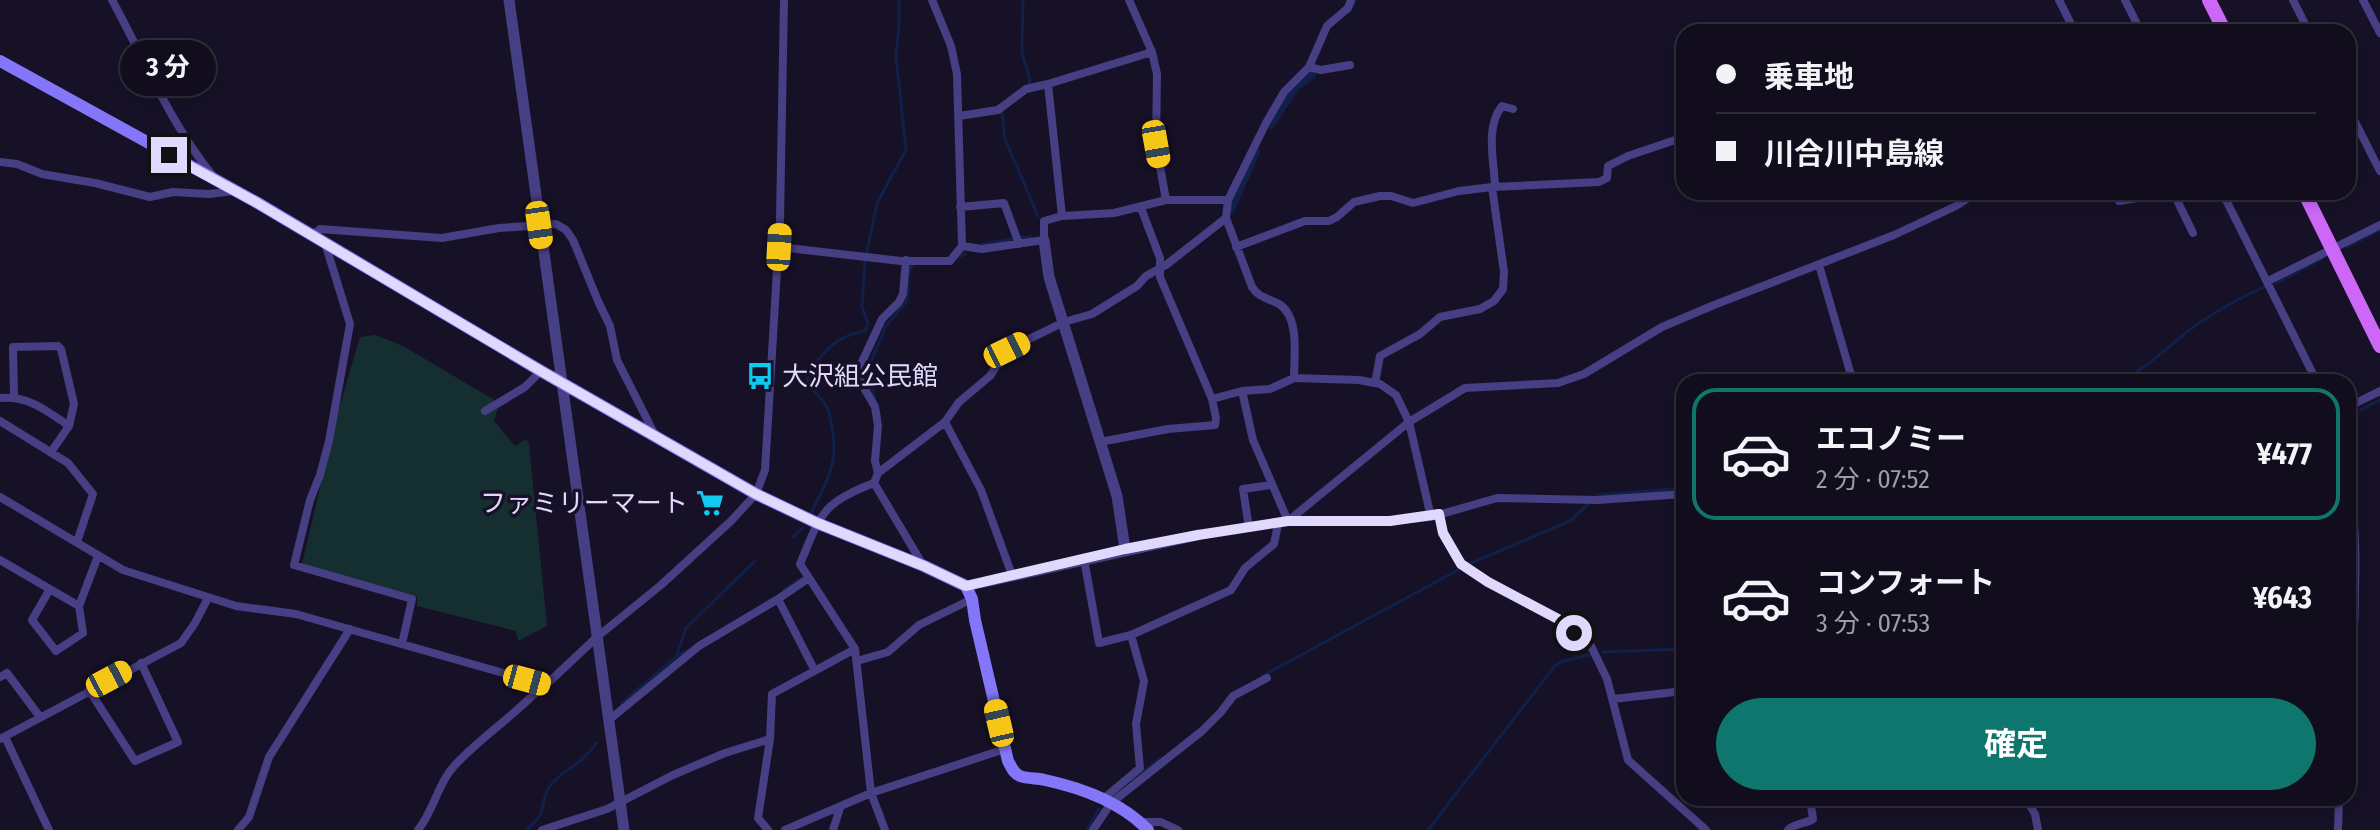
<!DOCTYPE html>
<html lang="ja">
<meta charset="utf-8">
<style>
:root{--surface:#110d1d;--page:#1a1626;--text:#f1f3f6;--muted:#9c9ca4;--line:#302d3b;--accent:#0f766e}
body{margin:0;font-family:"Fira Sans Condensed","Noto Sans JP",sans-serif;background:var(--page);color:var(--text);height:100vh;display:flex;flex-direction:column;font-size:30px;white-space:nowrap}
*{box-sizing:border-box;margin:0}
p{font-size:26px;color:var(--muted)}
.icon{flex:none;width:44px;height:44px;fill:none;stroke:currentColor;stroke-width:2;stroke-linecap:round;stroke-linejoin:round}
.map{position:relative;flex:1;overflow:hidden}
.details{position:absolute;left:1676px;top:374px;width:680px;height:432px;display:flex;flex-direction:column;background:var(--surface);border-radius:24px;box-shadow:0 4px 12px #0003,0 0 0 2px var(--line)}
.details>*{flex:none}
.banner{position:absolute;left:1676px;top:24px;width:680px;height:176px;border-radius:24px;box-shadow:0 4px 12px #0003,0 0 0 2px var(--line);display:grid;align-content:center;height:176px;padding:0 40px;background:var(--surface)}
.end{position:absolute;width:36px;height:36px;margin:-18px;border:10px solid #e0d9fd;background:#111;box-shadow:0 0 0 4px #111}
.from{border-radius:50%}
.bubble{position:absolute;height:56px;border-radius:28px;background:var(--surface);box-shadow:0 4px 12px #0003,0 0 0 2px var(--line);font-size:26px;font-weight:700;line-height:56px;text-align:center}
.car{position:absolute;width:24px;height:48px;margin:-24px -12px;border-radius:10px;box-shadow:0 0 6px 2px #0007;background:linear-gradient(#f5c518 24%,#345 0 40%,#f5c518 0 76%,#345 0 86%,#f5c518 0)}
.banner b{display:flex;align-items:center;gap:28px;height:76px;font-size:30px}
.banner b+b{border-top:2px solid var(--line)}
.banner i{width:20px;height:20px;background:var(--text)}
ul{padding:14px 0 0;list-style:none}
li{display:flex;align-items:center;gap:24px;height:132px;margin:0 16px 12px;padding:0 24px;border:4px solid transparent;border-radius:24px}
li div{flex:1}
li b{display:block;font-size:30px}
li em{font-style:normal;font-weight:700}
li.selected{border-color:var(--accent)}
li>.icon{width:72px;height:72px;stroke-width:1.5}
.primary-button{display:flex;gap:16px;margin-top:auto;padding:16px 40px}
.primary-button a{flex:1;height:92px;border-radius:48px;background:var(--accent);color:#fff;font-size:32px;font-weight:700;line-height:92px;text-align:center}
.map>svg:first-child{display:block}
.green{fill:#152f31}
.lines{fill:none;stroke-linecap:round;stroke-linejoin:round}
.stream{stroke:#102048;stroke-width:3}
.canal{stroke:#102048;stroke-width:10}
.minor{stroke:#473f83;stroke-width:8}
.tertiary{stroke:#473f83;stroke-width:11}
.secondary{stroke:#8476f8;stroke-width:12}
.primary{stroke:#cd67f7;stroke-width:14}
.route{stroke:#e0d9fd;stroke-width:10}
.labels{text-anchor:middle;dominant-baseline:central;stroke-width:7;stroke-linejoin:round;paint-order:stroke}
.poi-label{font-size:26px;fill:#e0d9fd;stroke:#171127;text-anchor:start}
</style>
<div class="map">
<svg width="2380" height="830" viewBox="0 0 2380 830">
<rect width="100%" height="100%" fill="#171127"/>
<path class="green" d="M375,335L401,345L493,399L498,408L494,421L515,446L526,439L529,444L547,626L518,641L516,631L417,606V597L302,564L338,412L360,337Z"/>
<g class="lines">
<path class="stream" d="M1023,0L1022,52L1030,80L1029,85
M1349,12L1356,0
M1002,111L1005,139L1038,216
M1021,238L1031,237
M983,244L1012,239
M2347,247L2380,230
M866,255L877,203L906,150L896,56L899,27V0
M955,259L965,254
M2276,283L2322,259
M2112,382C2144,375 2172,341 2199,323C2220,309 2242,297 2264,287
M2360,410L2380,400
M880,417L867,371L886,326L906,302L908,294V275L913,264
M1597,495L1684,488
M811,513C828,480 840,460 831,422C830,416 829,410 825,404C818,393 805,388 808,372C829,348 832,338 865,331L868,323L862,307L865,262
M793,537L803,528
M1469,564L1570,521L1589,503
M784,590L801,578
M1603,652L1684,649
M676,657L686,628L755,561
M1262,676L1458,570
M621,704L676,657L690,649
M1132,780L1161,758
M526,830C550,811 538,805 550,786C561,770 583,765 596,743
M1087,830L1099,809
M1428,830L1554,667L1560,662L1593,654"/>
<path class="canal" d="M1270,124L1295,86L1311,75
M1230,209L1255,152"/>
<path class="minor" d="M112,0C145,60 169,122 213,176
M2059,0L2075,32
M2125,0L2141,32
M2293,0L2309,32
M2363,0L2380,33
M2289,32L2305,24
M1152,52L1157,74L1156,144L1166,200
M1309,67L1321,70L1350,65
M1048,84L1062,216
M2348,108L2380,171
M959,116L998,110L1026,89L1048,84L1152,52L1129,0
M0,162L17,164L42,174L95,183L150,197L173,192L209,194L234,191
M1495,186C1494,161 1485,127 1502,106L1513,109
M2117,192L2119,201L2149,196L2159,192
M2173,192L2193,233
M2222,192L2317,382
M960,207L1004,203L1019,244
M313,235L320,229L442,238L499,228L556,224L566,230L573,240L598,301L610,326L617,360L655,435
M325,243L350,324L329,441L320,475L310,500L294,565L412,599L402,644
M962,246L982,249L1044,240V221L1062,216L1114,213L1166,200H1228
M779,247L901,261H950L962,246L957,74L951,46L932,0
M1236,247L1305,221H1329L1337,217L1354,202L1380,196H1391L1413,203L1459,191L1492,187L1599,182L1607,178L1608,166L1628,156L1684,137
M1819,265L1853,382
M2268,281L2380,225
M1294,378C1294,356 1300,317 1279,304C1268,298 1259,298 1252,287L1226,218L1228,200L1266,123L1284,92L1309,67L1327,26L1348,8L1351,0
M1375,383L1380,356L1420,334L1440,317L1480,309L1494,301L1503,289L1504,272L1492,187
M1242,391L1253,440L1288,521
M14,396L13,347L58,346L61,349L74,404L69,426L51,452
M0,398C28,395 47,411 69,426
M1212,399L1242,391L1270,389L1294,378L1359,380L1380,384L1396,395L1409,422L1431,517
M2348,407L2380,391
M485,411L525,387L541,371
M0,421L68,463L93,494L77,542
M945,422L981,490L1012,575
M1100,442L1168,429L1215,425L1216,418L1212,399L1160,277V258L1141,208
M878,473L875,461L878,426L875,407L863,386L861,364L882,319L899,302L903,294L906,260
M874,483L923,565
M2348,484C2356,519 2356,554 2355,589C2355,613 2355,634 2348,657
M0,497L123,570L236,606L296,614L510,675L544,684L549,682L597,637L661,585L731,521L756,494L765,470L780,220L784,0
M1439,514L1443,533L1461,564L1488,582L1558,619L1591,646L1607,679L1628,760L1706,830
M1288,521L1409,422L1465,388L1558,383L1584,374L1662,327L1714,305L1894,235L1956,206L1978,192
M1249,528L1243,489L1271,485
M1198,535L1288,521H1390L1431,517L1497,498L1597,500L1684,494
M1084,559L1099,643L1131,635L1231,590L1245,568L1274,544L1278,524
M0,560L79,606L98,556
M50,589L32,620L56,651L83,633L79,606
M778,599L814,669
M857,661L888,652L919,625L972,599
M0,677L7,673L40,717
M89,690L135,761L178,742L141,663
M1613,699L1684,691
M609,720L699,646L778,599L809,578
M5,737L49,830
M0,739L181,643L195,623L208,598
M2025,798L2035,814L2038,830
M1103,799L1140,768L1136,724L1144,681L1131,635
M1140,822H1161L1178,830
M238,830L249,817L269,757L350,629
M418,830C434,810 438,783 455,765C483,735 517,714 544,684
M542,830L607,809L673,775L725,753L770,739L772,694L855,649
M768,830L758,818L770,739
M785,830L871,793L1005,749
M833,830L840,808
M885,830L871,793L855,649L800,564C821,514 821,503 874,483L878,473L945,422L959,402L990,376L1007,350L1064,322L1092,314L1137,286L1146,276L1166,265L1226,218
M1093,830L1111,803L1202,731L1221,712L1233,696L1267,678
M1788,830C1795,823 1805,824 1813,819L1810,798
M2338,830L2339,798"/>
<path class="tertiary" d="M509,0L624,830
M1044,240L1049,277L1117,496L1125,549
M966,586L1198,535"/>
<path class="secondary" d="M0,61L256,202L541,371L756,494L817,523L924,566L966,586L972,599L975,620L1008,761C1012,768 1013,773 1020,776C1028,779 1037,778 1045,780C1082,788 1122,803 1148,830"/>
<path class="primary" d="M2209,0L2225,32
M2304,192L2380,346"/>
</g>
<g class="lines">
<path class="route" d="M169,155L254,201L541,371L756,494L817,523L924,566L966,586L1125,549L1198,535L1288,521H1390L1439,514L1443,533L1461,564L1488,582L1558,619L1574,633"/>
</g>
<defs>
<g id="bus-bare" transform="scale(2.16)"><path d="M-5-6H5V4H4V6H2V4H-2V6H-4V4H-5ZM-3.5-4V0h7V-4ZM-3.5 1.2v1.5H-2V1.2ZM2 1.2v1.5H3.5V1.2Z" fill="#10c9f2" stroke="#171127" stroke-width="2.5" paint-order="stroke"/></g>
<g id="supermarket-bare" transform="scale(2.16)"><path d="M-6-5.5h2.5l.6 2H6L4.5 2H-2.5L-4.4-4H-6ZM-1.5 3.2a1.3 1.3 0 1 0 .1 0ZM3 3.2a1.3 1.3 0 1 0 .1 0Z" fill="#10c9f2" stroke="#171127" stroke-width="2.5" paint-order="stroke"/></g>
</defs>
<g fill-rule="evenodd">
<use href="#bus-bare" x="760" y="376"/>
<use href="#supermarket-bare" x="710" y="503"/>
</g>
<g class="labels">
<g class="poi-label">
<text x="782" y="376">大沢組公民館</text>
<text x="688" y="503" text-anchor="end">ファミリーマート</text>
</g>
</g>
</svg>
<i class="end from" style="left:1574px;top:633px"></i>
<i class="end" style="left:169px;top:155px"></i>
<div class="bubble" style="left:120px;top:40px;width:96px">3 分</div>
<i class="car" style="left:1156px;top:144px;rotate:170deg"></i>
<i class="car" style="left:539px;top:225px;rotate:172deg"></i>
<i class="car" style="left:779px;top:247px;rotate:3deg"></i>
<i class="car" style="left:1007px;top:350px;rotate:64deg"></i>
<i class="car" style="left:109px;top:679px;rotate:62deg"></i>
<i class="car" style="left:527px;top:680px;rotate:105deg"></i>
<i class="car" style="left:999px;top:723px;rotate:347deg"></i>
<div class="banner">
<b><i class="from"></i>乗車地</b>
<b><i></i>川合川中島線</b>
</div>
<section class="details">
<ul>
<li class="selected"><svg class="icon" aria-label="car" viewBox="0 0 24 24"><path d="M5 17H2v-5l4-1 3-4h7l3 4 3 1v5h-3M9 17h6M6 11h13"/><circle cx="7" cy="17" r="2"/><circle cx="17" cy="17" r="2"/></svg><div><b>エコノミー</b><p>2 分 · 07:52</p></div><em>¥477</em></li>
<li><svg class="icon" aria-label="car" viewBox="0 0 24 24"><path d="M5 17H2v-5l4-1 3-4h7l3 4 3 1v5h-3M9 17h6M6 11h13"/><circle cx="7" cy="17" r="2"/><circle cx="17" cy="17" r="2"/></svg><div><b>コンフォート</b><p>3 分 · 07:53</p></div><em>¥643</em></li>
</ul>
<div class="primary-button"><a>確定</a></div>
</section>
</div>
